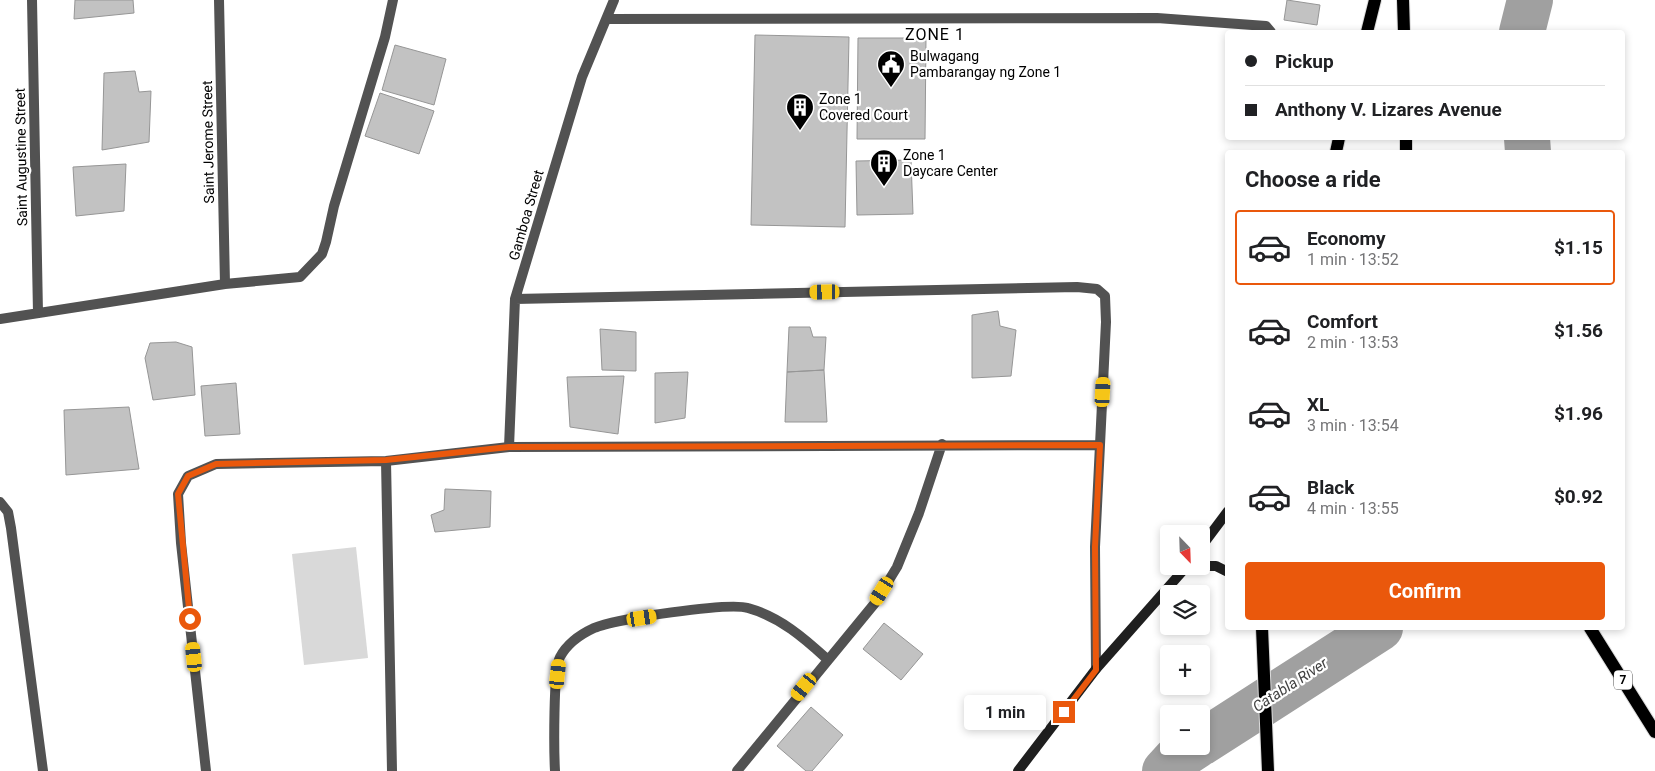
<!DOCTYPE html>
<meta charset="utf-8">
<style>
:root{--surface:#fff;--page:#f2f2f2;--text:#202124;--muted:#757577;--line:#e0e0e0;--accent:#ea580c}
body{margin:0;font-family:Roboto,sans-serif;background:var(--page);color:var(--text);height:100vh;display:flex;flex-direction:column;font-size:19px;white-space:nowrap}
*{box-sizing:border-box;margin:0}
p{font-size:16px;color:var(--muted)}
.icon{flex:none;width:28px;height:28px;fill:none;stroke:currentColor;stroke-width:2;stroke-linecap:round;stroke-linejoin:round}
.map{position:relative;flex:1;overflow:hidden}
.sheet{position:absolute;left:1225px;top:150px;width:400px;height:480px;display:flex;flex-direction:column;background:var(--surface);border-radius:5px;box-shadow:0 2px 8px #0003}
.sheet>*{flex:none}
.banner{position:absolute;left:1225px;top:30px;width:400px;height:110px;border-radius:5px;box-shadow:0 2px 8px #0003;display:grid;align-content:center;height:110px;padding:0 20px;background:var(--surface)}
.needle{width:32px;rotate:157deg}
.tools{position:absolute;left:1160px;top:525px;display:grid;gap:10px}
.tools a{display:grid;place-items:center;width:50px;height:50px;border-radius:5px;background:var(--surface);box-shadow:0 2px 8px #0003;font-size:25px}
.end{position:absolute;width:22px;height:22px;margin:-11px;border:6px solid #ea580c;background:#fff;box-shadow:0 0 0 2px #fff}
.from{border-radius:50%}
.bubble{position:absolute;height:35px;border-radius:5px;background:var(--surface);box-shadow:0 2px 8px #0003;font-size:16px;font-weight:700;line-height:35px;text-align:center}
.car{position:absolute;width:15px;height:30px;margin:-15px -8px;border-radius:6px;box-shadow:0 0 4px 1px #0007;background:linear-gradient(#f5c518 24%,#345 0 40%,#f5c518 0 76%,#345 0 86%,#f5c518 0)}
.banner b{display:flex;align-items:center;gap:18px;height:48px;font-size:19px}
.banner b+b{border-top:1px solid var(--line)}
.banner i{width:12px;height:12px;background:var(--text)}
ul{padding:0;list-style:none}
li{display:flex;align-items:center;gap:15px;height:75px;margin:0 10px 8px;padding:0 10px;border:2px solid transparent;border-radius:5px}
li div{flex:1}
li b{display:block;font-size:19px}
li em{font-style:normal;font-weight:700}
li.selected{border-color:var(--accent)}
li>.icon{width:45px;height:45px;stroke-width:1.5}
h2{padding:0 20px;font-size:22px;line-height:60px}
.button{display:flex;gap:10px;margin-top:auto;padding:10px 20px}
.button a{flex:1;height:58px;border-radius:5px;background:var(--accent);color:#fff;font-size:20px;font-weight:700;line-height:58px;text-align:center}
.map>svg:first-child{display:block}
.green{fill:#d9d9d9}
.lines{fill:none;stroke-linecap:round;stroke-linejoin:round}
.river{stroke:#a0a0a0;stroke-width:46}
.building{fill:#c2c2c2;stroke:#969696}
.primary-casing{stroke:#dbdbdb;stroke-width:14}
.minor{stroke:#525252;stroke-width:10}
.secondary{stroke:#1f1f1f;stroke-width:10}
.primary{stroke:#000;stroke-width:12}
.route{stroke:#ea580c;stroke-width:6}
.labels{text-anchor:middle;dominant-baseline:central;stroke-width:4.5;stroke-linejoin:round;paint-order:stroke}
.shield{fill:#fff;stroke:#4c4c4c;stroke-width:1}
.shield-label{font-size:12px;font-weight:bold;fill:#000}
.poi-label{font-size:14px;fill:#000;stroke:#fff;text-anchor:start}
.street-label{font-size:14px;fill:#000;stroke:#fff}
.water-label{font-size:15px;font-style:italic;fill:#414141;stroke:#fff}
.quarter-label{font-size:16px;letter-spacing:1px;fill:#000;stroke:#fff}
</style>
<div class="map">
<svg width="1655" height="771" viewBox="0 0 1655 771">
<rect width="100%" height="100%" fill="#fff"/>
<path class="green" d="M356,547L368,658L304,665L292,554Z"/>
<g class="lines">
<path class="river" d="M1522,32L1530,0
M1527,138L1528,152
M1201,743L1380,628
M1165,771L1176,759L1196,746"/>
</g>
<path class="building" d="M75,0H133L134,13L74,19Z
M1287,0L1320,5L1317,25L1284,20Z
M755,35L849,37L845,227L751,225Z
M858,38H926L925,139H857Z
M395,45L446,59L434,105L382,90Z
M135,71L139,92L151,91L149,142L102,150L104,73Z
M380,93L434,111L419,154L365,136Z
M911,160L913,214L857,215L856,161Z
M126,164L124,211L76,216L73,167Z
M998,311L1000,326L1016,330L1011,376L972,378V315Z
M789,327H810L813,337H826L824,370L787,372Z
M600,329L636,332V371L602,370Z
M176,342L192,347L195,395L153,400L145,358L150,343Z
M824,370L827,422H785L787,372Z
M688,372L685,418L655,423V373Z
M624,376L618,434L570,427L567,377Z
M236,383L240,434L205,436L201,386Z
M129,407L139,469L66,475L64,410Z
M445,489L491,491L490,527L435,532L431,515L444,510Z
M884,623L923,654L901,680L863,649Z
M811,707L843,735L812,771H806L777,746Z"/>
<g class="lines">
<g class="primary-casing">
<path id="primary" d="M1403,0L1404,32
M1367,32L1375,0
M1406,138V152
M1336,152L1339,138
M1262,628L1268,771
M1590,628L1655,732"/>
</g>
<path class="minor" d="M32,0L38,313
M219,0L225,284
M607,19L1157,18L1266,26L1271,32
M515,299L1077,287L1097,289L1105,296L1106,322L1095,547L1096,669
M0,319L225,284L300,277L322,254L326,242L334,206L385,37L393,0
M509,447L515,299L582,77L614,0
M386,461L392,771
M0,502L8,512L11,528L43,771
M206,771L181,543L178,494L188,476L216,464L386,461L509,447L1100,445
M555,771C554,753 553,670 560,657C567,644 581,634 594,628C614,619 729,602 748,608C780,617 804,638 827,659
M737,771L875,603L897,567L919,513L942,444"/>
<path class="secondary" d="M1201,547L1228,511
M1201,566H1216L1228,572
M1018,771L1096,669L1187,566"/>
<use href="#primary" class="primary"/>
</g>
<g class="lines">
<path class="route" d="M190,619L178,494L188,476L216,464L386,460L509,447L1100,445L1095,547L1096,670L1064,712"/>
</g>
<defs>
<g id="civic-pin" transform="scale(1.4375)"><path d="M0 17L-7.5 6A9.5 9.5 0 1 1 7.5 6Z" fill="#000" stroke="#fff"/><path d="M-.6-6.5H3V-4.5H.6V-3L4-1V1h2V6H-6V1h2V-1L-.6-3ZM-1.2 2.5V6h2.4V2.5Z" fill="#fff"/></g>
<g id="building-pin" transform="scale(1.4375)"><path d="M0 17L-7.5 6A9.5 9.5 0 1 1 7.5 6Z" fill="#000" stroke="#fff"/><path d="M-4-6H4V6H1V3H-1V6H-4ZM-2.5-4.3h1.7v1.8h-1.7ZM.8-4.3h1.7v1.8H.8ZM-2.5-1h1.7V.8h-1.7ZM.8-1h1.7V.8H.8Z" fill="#fff"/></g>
</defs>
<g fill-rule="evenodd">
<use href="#civic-pin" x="891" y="64"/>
<use href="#building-pin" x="800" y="107"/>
<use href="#building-pin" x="884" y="163"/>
</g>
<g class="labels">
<rect class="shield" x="1614" y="670.5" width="18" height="19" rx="4"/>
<g class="shield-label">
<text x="1623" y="680">7</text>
</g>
<g class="poi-label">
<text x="910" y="56">Bulwagang<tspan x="910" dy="16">Pambarangay ng Zone 1</tspan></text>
<text x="819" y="99">Zone 1<tspan x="819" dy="16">Covered Court</tspan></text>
<text x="903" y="155">Zone 1<tspan x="903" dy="16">Daycare Center</tspan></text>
</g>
<g class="street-label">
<text transform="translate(208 142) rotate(-91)">Saint Jerome Street</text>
<text transform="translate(21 157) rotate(-91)">Saint Augustine Street</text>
<text transform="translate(526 215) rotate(-74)">Gamboa Street</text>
</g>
<g class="water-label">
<text transform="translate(1290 685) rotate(-33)">Catabla River</text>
</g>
<g class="quarter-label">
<text x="935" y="34">ZONE 1</text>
</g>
</g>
</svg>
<div class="tools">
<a><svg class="needle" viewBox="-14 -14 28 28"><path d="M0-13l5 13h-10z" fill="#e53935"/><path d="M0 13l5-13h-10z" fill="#757577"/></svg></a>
<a><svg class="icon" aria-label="layers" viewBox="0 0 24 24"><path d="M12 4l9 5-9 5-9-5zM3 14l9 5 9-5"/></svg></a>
<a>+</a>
<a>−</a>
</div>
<i class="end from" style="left:190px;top:619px"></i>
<i class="end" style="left:1064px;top:712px"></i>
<div class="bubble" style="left:964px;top:695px;width:82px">1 min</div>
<i class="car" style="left:825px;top:292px;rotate:269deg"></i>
<i class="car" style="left:1103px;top:392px;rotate:3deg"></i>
<i class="car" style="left:882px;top:591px;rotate:212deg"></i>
<i class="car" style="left:642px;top:618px;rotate:81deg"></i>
<i class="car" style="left:194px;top:657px;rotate:354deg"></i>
<i class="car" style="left:558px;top:674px;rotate:6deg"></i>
<i class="car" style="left:804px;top:687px;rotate:219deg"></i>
<div class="banner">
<b><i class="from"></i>Pickup</b>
<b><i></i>Anthony V. Lizares Avenue</b>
</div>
<section class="sheet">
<h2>Choose a ride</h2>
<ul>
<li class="selected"><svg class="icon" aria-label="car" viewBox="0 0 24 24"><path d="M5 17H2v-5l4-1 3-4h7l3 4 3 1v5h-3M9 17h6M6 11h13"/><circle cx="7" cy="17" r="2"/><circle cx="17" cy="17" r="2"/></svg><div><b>Economy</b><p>1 min · 13:52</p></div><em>$1.15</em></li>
<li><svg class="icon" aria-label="car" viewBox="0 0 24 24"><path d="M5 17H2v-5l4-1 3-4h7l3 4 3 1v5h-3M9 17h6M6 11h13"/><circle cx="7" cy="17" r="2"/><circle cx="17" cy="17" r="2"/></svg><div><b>Comfort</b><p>2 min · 13:53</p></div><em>$1.56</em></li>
<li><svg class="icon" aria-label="car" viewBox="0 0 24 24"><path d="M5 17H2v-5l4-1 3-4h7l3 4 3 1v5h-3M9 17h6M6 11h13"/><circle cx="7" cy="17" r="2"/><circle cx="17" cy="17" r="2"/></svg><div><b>XL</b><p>3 min · 13:54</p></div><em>$1.96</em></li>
<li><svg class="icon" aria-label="car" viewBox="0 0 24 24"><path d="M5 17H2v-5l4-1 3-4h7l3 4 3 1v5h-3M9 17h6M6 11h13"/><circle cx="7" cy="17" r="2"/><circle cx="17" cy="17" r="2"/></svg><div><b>Black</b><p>4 min · 13:55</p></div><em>$0.92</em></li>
</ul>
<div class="button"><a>Confirm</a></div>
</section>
</div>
